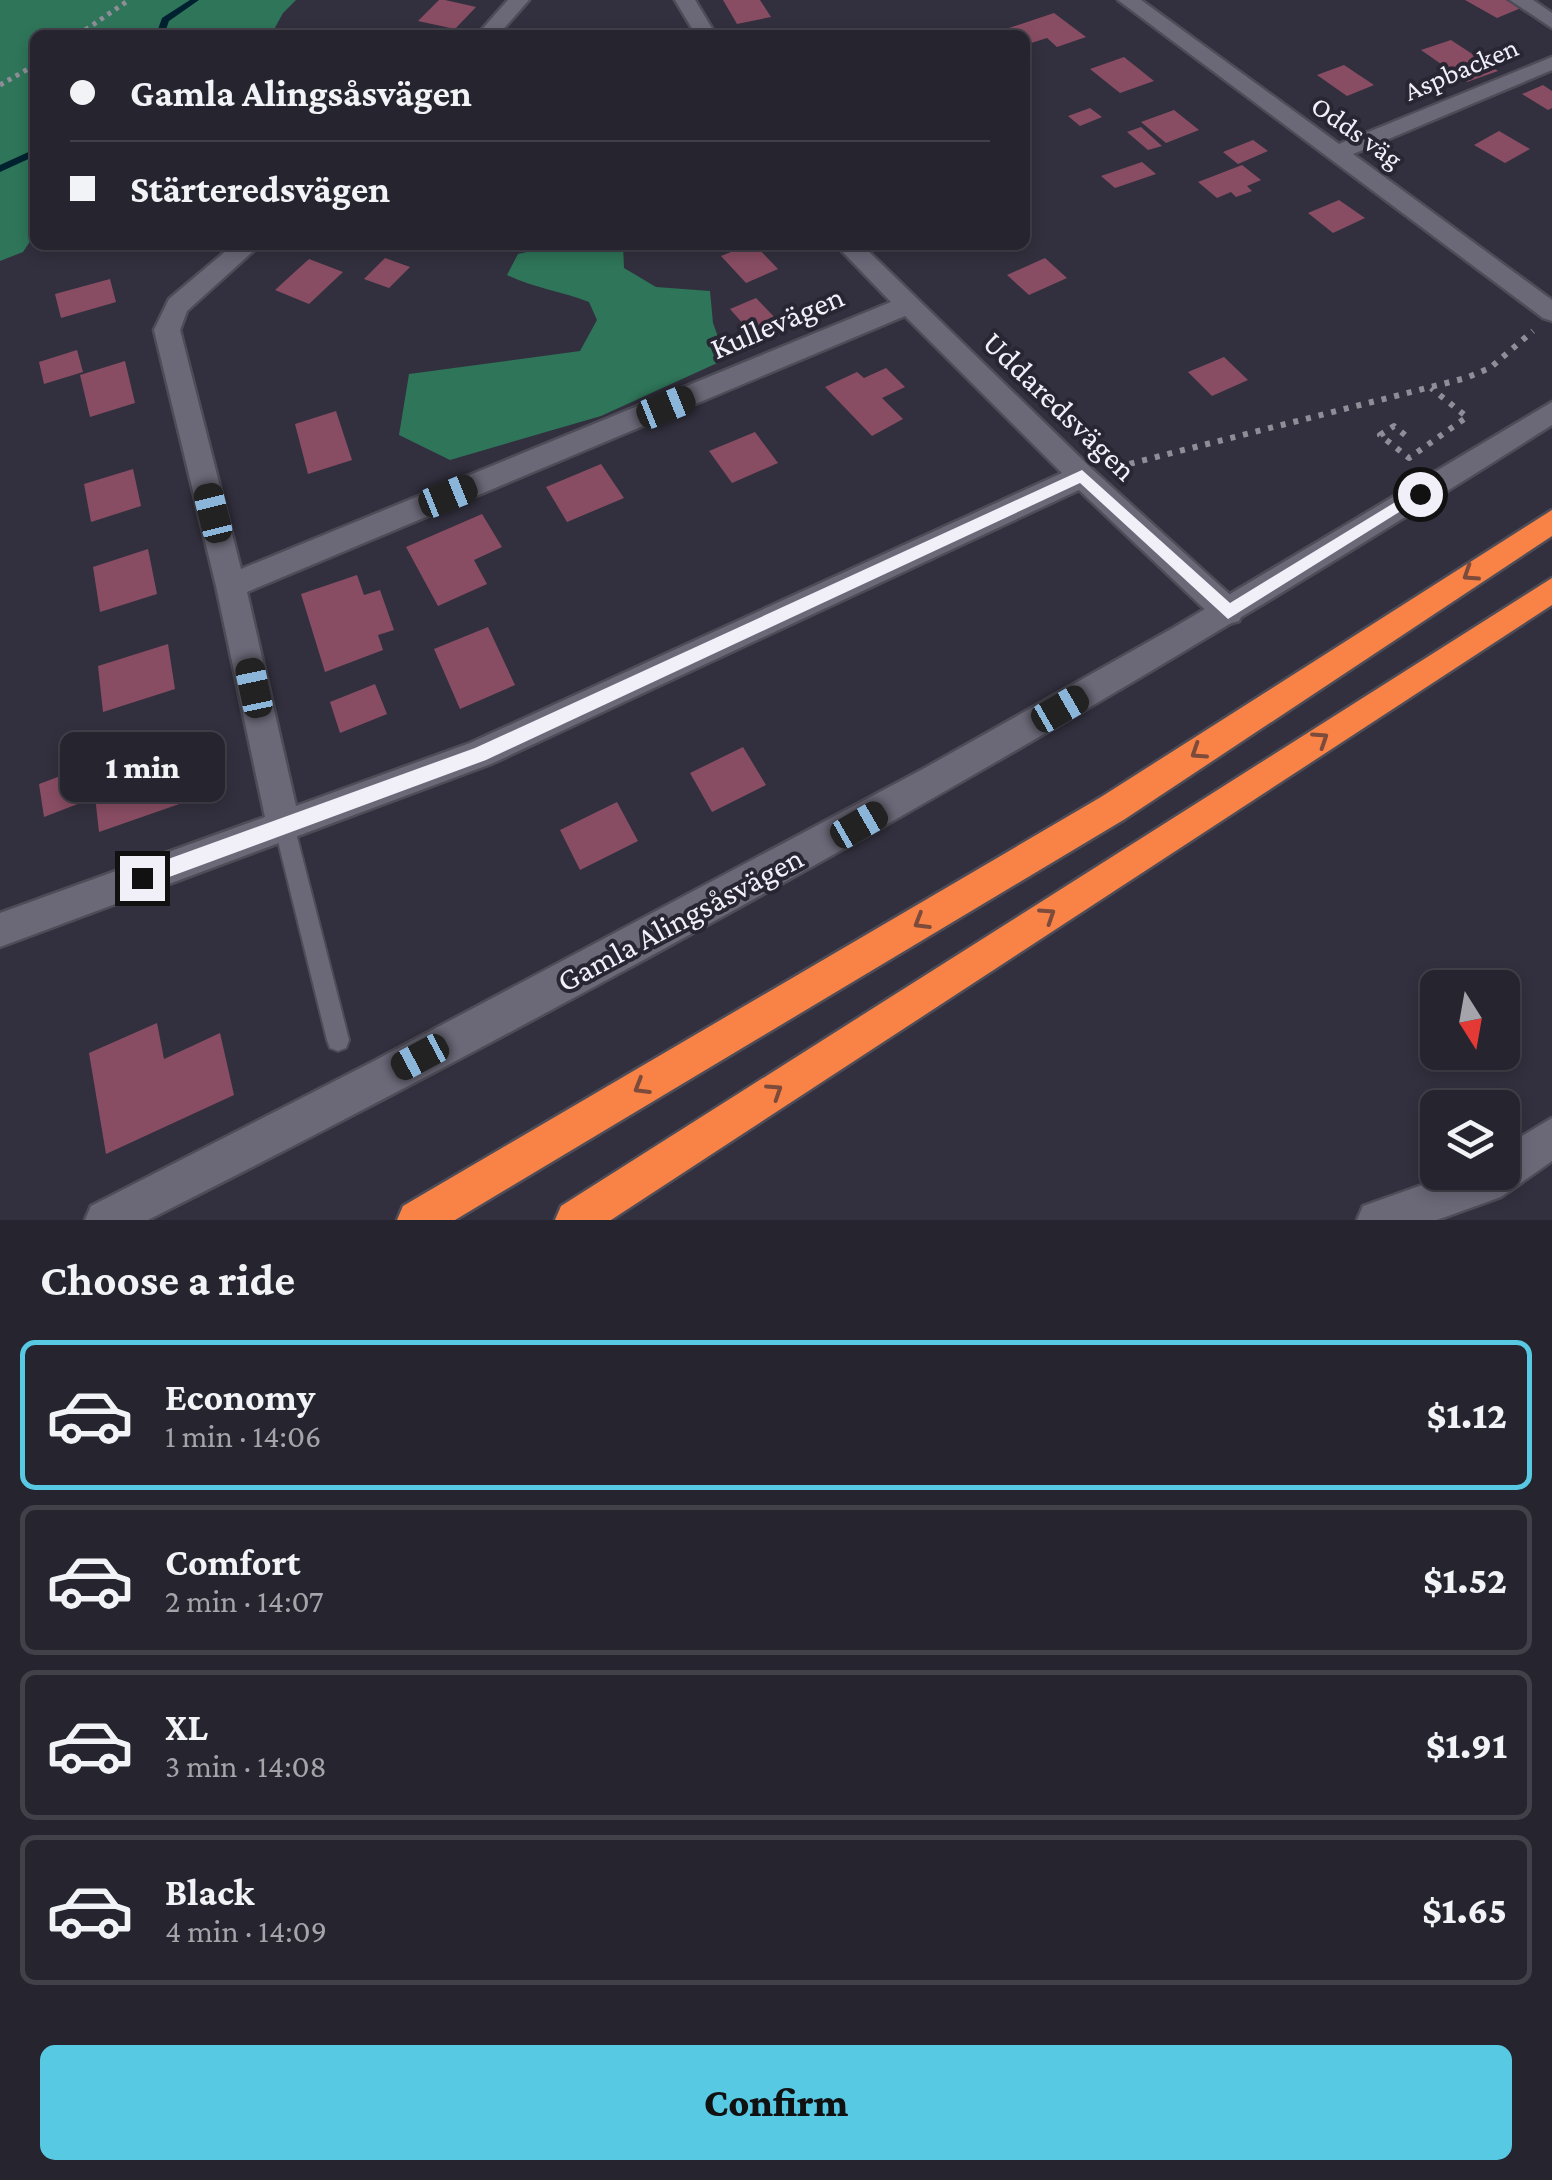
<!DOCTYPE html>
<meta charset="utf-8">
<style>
:root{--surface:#26242e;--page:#2e2c36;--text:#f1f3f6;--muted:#a4a4aa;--line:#42414a;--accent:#58c9e3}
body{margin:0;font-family:"Crimson Pro",serif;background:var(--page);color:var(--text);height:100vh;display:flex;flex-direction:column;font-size:38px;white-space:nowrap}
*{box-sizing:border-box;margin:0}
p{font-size:32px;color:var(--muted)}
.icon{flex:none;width:55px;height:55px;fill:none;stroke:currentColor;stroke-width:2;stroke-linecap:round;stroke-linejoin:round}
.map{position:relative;height:1220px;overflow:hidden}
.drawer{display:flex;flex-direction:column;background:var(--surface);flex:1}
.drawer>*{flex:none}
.guide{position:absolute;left:30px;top:30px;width:1000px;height:220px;border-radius:15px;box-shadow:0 5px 15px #0003,0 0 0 2px var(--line);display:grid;align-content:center;height:220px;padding:0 40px;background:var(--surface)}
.needle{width:65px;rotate:169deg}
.controls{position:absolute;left:1420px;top:970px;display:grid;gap:20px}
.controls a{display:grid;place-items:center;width:100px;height:100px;border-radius:15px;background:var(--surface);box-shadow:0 5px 15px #0003,0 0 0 2px var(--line);font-size:50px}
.end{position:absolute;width:45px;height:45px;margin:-22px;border:12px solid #f1f0f9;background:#111;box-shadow:0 0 0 5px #111}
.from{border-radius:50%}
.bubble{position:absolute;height:70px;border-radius:15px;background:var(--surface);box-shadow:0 5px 15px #0003,0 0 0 2px var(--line);font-size:32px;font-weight:800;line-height:70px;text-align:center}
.car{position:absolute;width:30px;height:60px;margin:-30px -15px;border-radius:12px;box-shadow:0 0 8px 2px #0007;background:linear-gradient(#222 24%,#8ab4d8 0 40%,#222 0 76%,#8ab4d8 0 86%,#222 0)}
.guide b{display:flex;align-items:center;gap:35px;height:95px;font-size:38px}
.guide b+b{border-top:2px solid var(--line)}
.guide i{width:25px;height:25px;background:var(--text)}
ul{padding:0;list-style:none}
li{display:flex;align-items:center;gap:30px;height:150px;margin:0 20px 15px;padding:0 20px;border:5px solid var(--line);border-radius:15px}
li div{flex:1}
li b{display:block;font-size:38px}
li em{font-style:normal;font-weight:800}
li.current{border-color:var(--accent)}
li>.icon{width:90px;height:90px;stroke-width:1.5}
h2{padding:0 40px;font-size:45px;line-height:120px}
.primary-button{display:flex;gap:20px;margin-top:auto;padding:20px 40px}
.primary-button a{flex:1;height:115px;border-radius:15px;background:var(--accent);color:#111;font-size:40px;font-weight:800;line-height:115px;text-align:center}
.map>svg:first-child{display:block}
.forest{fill:#2e7559}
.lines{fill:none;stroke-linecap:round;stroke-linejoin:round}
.stream{fill:#002130;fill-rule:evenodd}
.building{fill:#894d63}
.service-casing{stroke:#4e4c57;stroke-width:4}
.minor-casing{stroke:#4e4c57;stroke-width:5}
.tertiary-casing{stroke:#4e4c57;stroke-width:5}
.motorway-casing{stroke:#4e4c57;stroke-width:5}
.path-far1{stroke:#8e8d98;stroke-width:5;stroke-dasharray:4 5;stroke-linecap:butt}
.path{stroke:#8e8d98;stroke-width:6;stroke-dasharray:5 8;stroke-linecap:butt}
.service{fill:#6b6978;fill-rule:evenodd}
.minor{fill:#6b6978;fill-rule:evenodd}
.tertiary{fill:#6b6978;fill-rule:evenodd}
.motorway{fill:#f98347;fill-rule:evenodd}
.oneway{stroke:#7c4b3b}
.route{fill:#f1f0f9}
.labels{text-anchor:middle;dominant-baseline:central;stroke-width:8;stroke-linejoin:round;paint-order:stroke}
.far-street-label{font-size:28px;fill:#f1f0f9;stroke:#292633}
.street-label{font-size:32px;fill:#f1f0f9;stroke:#292633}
</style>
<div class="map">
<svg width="1552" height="1220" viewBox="0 0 1552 1220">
<rect width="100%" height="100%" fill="#32303e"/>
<path class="forest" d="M0,0H296L283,13L271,35H35V234L23,252L0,261Z
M558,245H623L624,268L656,287L710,291L713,323L726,359L601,416L450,460L399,435L409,374L580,351L597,320L589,302C561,291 534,288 507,275L518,254Z"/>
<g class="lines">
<path class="stream" d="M190,0H199L169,21L164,35H156L162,18Z
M35,149V156L0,172V165Z"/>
</g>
<path class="building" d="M439,0H445L476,7L455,29L418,21Z
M723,0H760L771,17L737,24Z
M1465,0H1506L1521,8L1497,18Z
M1054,13L1086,37L1057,47L1047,38L1025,45V35H1009L1003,30Z
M1451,40L1498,71L1467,82L1421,50Z
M1124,57L1154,81L1120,93L1090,69Z
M1344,65L1374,85L1347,96L1317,75Z
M1543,85L1552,91V108L1548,110L1522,94Z
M1090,108L1102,117L1080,126L1068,116Z
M1174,110L1199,130L1166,143L1141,122Z
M1141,127L1162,146L1148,150L1127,132Z
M1499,131L1530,149L1505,163L1474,145Z
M1253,140L1268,151L1238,164L1223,152Z
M1142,162L1156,174L1115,188L1101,176Z
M1242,165L1261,180L1247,186L1252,191L1236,197L1231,192L1217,198L1198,182Z
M1339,200L1365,218L1333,233L1308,213Z
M748,245H755L778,269L746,283L721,256Z
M385,258L410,267L389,288L364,279Z
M1045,258L1067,278L1029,295L1007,275Z
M309,259L343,272L309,304L275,290Z
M110,279L116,302L61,318L55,294Z
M756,298L780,323L753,335L730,309Z
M77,350L83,372L44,384L39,362Z
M1224,357L1248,380L1212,396L1188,372Z
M125,361L135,403L90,417L80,375Z
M886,368L905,387L882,398L903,419L872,436L825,387L857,372L864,378Z
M336,411L352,460L308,474L295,424Z
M755,432L778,463L732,483L709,451Z
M601,464L624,498L567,522L546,487Z
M133,469L141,506L91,522L84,484Z
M482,514L502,547L474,560L487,584L438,606L406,547Z
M148,549L157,594L100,612L93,567Z
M357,575L364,595L380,590L394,630L378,635L383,650L325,672L301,594Z
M488,627L515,685L460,709L434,649Z
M168,644L175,689L103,712L98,666Z
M375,684L387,714L340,733L330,702Z
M743,747L766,785L712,812L690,773Z
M181,749L188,801L99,832L93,779Z
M82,768L88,800L44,817L39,784Z
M617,802L638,841L580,870L560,830Z
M157,1023L164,1059L220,1033L234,1095L106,1154L89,1053Z"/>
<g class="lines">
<g class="service-casing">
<path id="service" d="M284,816L291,819L294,825L349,1040L346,1048L338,1051L330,1048L327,1040L274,825L277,819Z"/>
</g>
<g class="minor-casing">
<path id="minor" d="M508,0H529L498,35H477Z
M675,0H695L716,35H696Z
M1118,0H1141L1339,144L1552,57V70L1353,154L1552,300V321L1543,318Z
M1510,0H1533L1552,13V28Z
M233,245H260L187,311L180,330L241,569L891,302L836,245H862L1092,469L1239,603L1243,612L1239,621L1228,624L1217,621L1079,490L491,764L0,947V913L265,817L216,586L154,330L169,299ZM905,316L1062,473L470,743L296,806L247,592Z
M1552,1118V1161L1501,1197L1437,1220H1357L1363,1206L1459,1172H1502V1148Z"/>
</g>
<g class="tertiary-casing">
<path id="tertiary" d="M1552,402V425C1098,713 628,978 148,1220H85L91,1206L374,1061L923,769L1173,628Z"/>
</g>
<g class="motorway-casing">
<path id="motorway" d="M1552,510V536L1125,819L455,1220H397L403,1206L1101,797Z
M1552,578V605L611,1220H555L561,1206Z"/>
</g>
<path class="path-far1" d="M78,35L129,0
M0,85L35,65"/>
<path class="path" d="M1405,435L1394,426L1380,435L1409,458L1467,417L1431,388
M1117,467L1466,378L1490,368L1533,331"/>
<use href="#service" class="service"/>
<use href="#minor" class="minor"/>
<use href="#tertiary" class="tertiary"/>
<use href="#motorway" class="motorway"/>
</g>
<defs><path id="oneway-chevron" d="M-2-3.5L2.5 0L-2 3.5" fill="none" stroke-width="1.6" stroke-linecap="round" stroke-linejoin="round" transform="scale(2.5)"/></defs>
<g class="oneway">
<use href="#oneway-chevron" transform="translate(1470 574) rotate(147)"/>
<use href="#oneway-chevron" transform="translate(1321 739) rotate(-33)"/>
<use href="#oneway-chevron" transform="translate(1198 752) rotate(147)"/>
<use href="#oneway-chevron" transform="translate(1048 915) rotate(-33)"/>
<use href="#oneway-chevron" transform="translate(921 922) rotate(149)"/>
<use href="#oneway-chevron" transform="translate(641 1087) rotate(149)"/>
<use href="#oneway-chevron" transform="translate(775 1091) rotate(-33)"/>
</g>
<path class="route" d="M1082,470L1230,603L1415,490H1426L1428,494L1228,619L1080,483L486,760L142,887L135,884V871L475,748Z"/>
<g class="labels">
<g class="far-street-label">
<text transform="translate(1461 69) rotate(-23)">Aspbacken</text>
<text transform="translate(1357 132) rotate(35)">Odds väg</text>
</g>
<g class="street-label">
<text transform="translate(777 322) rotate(-23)">Kullevägen</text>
<text transform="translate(1060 406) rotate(44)">Uddaredsvägen</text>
<text transform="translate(680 919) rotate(-28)">Gamla Alingsåsvägen</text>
</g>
</g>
</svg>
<div class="controls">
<a><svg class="needle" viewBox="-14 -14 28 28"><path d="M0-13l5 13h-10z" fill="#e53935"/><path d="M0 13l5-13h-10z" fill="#a4a4aa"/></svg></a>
<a><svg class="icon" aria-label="layers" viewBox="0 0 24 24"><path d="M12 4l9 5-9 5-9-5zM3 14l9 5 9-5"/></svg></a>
</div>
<i class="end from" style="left:1420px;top:494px"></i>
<i class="end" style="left:142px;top:878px"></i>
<div class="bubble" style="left:60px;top:732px;width:165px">1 min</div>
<i class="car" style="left:666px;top:407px;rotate:68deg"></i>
<i class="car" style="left:448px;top:496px;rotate:68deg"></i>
<i class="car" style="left:213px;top:513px;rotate:346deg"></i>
<i class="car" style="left:254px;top:688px;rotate:348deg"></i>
<i class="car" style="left:1060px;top:709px;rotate:60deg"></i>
<i class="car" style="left:859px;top:825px;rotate:60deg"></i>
<i class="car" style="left:420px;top:1057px;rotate:242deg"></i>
<div class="guide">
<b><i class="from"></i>Gamla Alingsåsvägen</b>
<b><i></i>Stärteredsvägen</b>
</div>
</div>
<section class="drawer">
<h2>Choose a ride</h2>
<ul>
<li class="current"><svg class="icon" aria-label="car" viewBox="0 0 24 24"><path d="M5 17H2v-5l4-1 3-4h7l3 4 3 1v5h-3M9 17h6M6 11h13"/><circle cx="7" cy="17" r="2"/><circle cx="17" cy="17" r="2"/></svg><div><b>Economy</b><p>1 min · 14:06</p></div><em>$1.12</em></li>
<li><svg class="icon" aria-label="car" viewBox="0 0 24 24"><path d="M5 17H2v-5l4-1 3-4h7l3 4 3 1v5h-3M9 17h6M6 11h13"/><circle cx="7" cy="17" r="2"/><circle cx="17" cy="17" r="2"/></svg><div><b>Comfort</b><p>2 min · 14:07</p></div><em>$1.52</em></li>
<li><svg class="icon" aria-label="car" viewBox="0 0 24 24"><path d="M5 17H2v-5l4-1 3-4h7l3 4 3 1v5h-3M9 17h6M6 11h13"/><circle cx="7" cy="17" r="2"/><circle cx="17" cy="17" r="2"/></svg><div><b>XL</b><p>3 min · 14:08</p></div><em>$1.91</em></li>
<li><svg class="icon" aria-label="car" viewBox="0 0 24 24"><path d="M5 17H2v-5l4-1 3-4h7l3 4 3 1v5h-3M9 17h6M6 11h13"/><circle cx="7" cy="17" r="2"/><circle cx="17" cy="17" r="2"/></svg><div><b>Black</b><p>4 min · 14:09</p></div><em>$1.65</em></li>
</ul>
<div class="primary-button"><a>Confirm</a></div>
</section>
